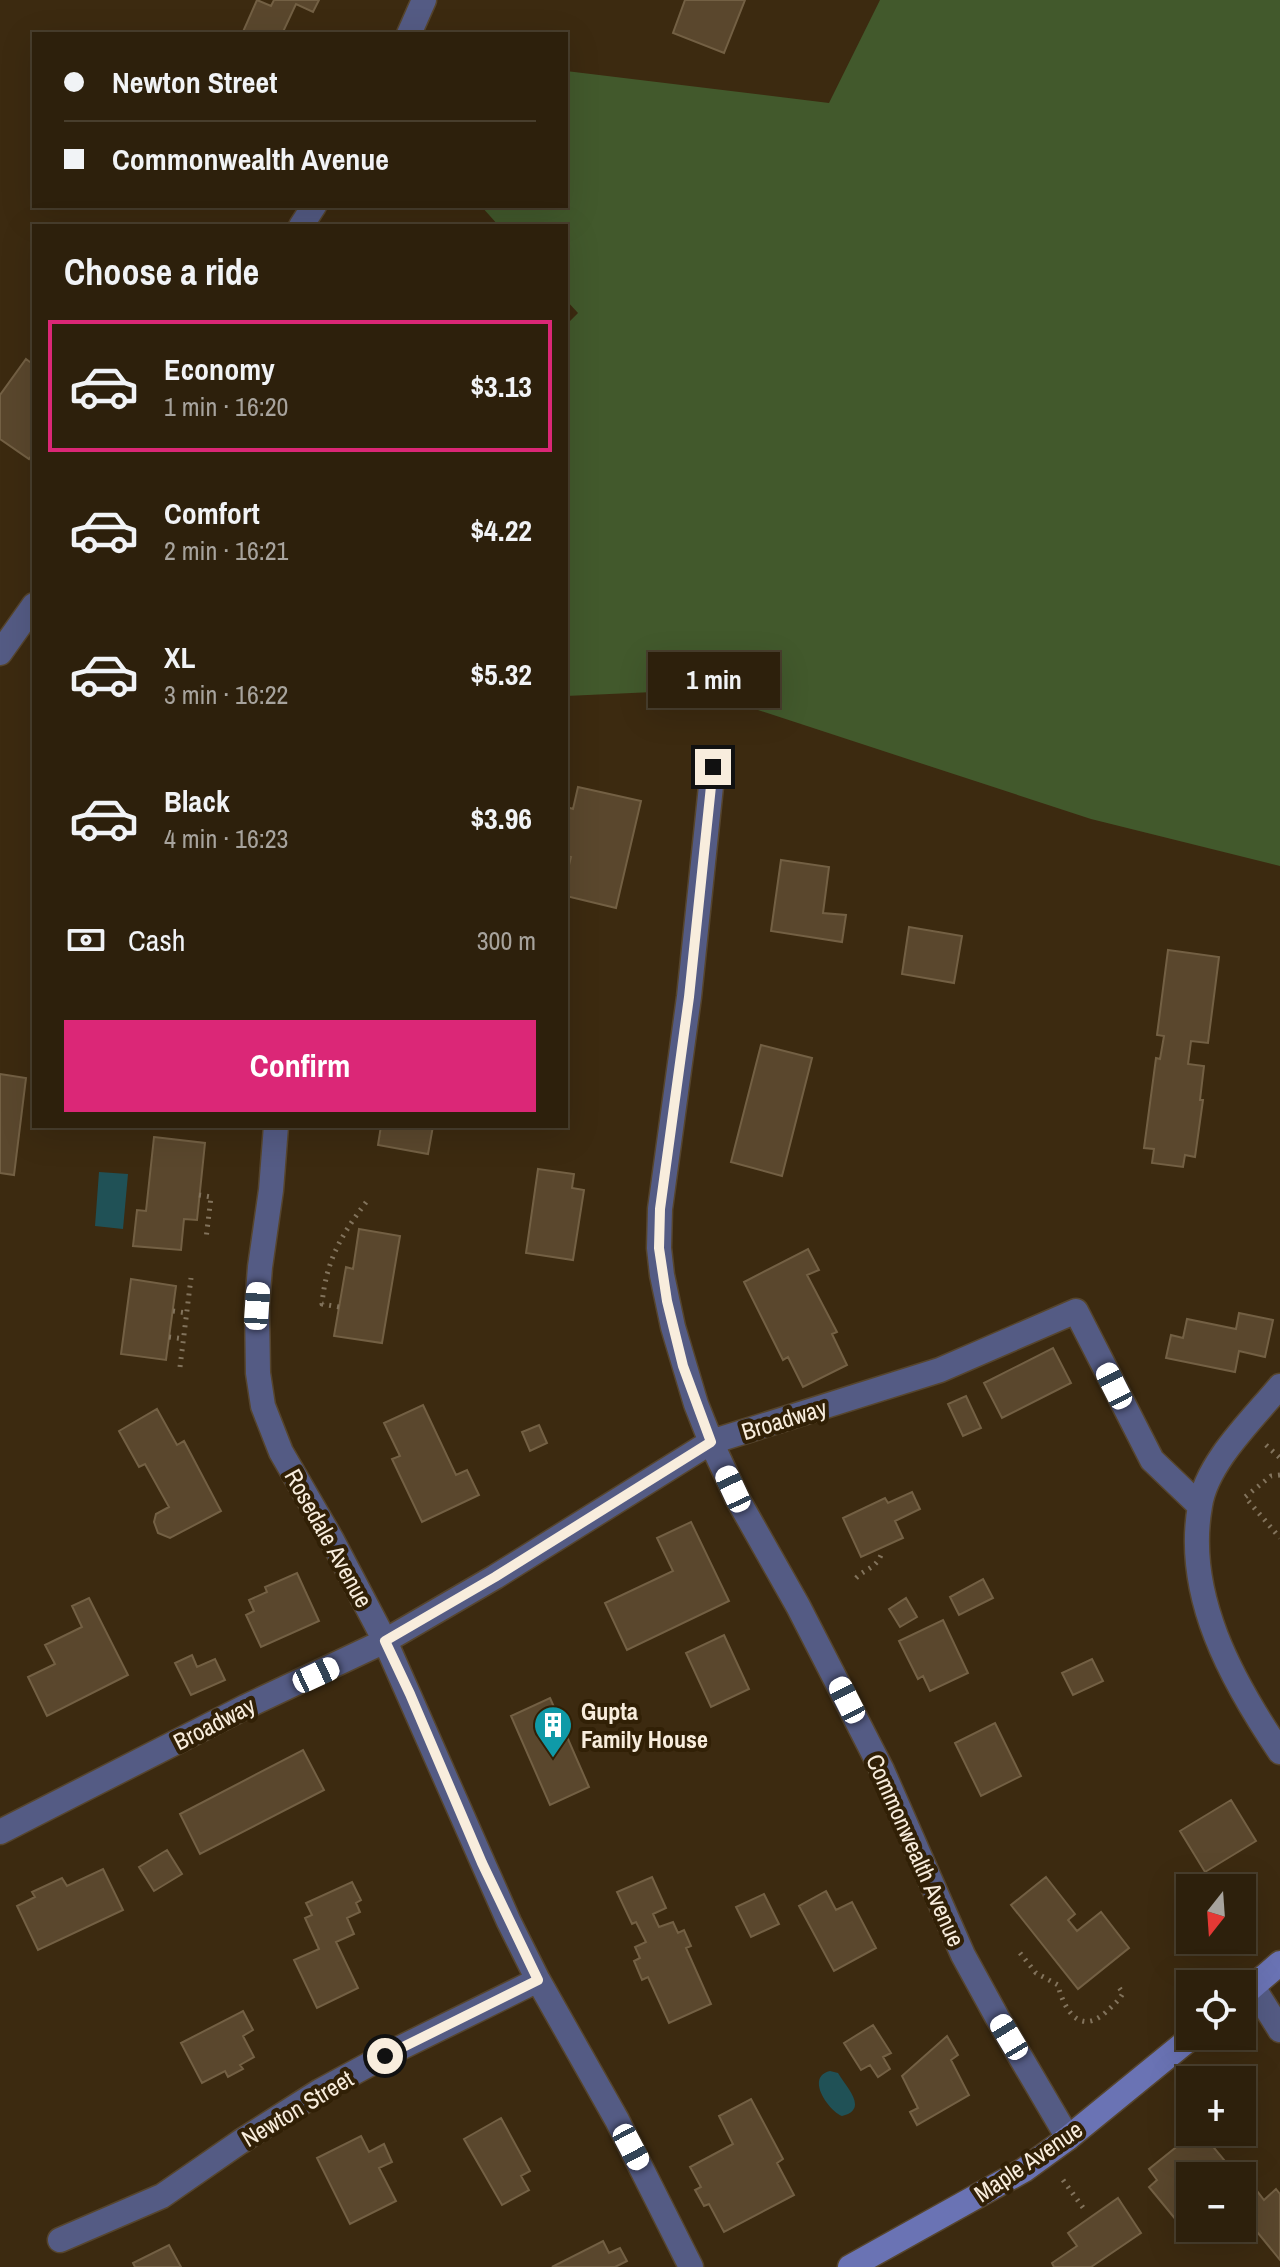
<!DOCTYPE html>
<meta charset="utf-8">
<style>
:root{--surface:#2d200c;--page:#392d1a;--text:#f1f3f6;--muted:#a7a39d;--line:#483e2d;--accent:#db2777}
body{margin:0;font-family:"Archivo Narrow",sans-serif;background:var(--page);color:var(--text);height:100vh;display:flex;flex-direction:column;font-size:30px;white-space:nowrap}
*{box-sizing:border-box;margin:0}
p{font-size:26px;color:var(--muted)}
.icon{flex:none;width:44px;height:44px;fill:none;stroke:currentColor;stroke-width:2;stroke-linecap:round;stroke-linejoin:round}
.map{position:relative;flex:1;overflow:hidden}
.panel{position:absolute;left:32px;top:224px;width:536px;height:904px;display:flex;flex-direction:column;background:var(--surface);border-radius:0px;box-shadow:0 8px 32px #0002,0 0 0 2px var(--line)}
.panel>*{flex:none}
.banner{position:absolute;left:32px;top:32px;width:536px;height:176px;border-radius:0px;box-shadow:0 8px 32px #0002,0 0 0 2px var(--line);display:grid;align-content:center;height:176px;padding:0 32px;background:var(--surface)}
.needle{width:52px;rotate:197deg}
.buttons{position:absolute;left:1176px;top:1874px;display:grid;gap:16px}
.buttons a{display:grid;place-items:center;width:80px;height:80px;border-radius:0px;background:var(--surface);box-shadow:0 8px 32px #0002,0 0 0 2px var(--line);font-size:40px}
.end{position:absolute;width:36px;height:36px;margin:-18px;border:10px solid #f8eddd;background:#111;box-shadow:0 0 0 4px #111}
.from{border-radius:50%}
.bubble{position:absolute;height:56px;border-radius:0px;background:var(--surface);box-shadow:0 8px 32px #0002,0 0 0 2px var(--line);font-size:26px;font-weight:700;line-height:56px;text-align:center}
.car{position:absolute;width:24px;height:48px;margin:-24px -12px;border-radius:10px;box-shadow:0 0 6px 2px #0007;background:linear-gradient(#fff 24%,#345 0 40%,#fff 0 76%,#345 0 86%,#fff 0)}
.banner b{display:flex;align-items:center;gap:28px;height:76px;font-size:30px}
.banner b+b{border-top:2px solid var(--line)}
.banner i{width:20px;height:20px;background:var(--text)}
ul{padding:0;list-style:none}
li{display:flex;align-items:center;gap:24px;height:132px;margin:0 16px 12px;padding:0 16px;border:4px solid transparent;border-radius:0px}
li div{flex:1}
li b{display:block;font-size:30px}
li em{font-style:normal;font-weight:700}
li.current{border-color:var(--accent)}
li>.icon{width:72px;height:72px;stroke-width:1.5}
h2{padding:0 32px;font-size:36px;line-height:96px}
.pay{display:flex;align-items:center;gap:20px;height:88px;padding:0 32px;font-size:30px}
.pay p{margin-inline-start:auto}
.button{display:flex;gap:16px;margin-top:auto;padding:16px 32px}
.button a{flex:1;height:92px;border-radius:0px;background:var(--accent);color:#fff;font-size:32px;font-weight:700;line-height:92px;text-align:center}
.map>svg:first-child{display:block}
.green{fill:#42592c}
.water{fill:#205156}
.building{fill:#5a472d;stroke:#736044;stroke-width:2}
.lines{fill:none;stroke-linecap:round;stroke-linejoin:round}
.minor-casing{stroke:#56452d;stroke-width:27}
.tertiary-casing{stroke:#56452d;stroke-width:27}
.secondary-casing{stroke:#56452d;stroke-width:27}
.path{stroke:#82735c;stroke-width:5;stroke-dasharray:2 6;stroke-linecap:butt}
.minor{stroke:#545b84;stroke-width:24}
.tertiary{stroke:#545b84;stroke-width:24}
.secondary{stroke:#6a73b4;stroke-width:24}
.route{stroke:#f8eddd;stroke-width:10}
.labels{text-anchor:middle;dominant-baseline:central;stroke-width:8;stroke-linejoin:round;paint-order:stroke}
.street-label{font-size:24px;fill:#f8eddd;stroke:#312006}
.poi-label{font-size:24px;font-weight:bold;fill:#f8eddd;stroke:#312006;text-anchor:start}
</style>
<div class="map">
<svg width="1280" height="2267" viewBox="0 0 1280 2267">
<rect width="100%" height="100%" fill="#3c2a10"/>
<path class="green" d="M880,0H1280V866L1091,819L697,690L566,696V325L578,313L566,300V226H499L481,206H566V71L829,103Z"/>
<path class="water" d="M99,1172L128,1174L123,1229L95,1226Z
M830,2071L838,2073C847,2088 869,2109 842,2116C828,2110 805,2077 830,2071Z"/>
<path class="building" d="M257,0L271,6L274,0H319L313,12L296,4L282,34H242Z
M685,0H745L724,53L673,33Z
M26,359L34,365V452L29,459L0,439V395Z
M578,787L641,801L616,908L566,896V877L571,857L566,856V812L567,807L573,809Z
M781,860L829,867L823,913L846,915L842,942L771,931Z
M909,927L962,936L954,983L902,974Z
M1168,950L1219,957L1208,1043L1191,1041L1188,1064L1204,1066L1200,1100H1203L1195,1157L1185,1155L1183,1167L1152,1163L1154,1149L1144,1148L1156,1058L1160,1059L1164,1036L1157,1035Z
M761,1045L812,1058L782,1176L731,1162Z
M0,1074L26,1078L14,1175L0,1173Z
M381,1126H433L428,1154L378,1145Z
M154,1137L205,1143L197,1220L184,1219L181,1250L133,1246L137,1210L146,1211Z
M538,1169L574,1174L572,1188L584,1190L573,1260L526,1253Z
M359,1229L400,1236L382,1343L334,1336L346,1267L353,1269Z
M808,1249L819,1270L807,1275L837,1332L832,1334L847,1365L803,1387L788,1357L783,1360L744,1282Z
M131,1279L176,1286L166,1360L121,1354Z
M1239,1313L1273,1320L1265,1357L1239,1351L1235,1372L1166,1358L1171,1335L1183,1338L1187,1319L1236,1329Z
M1053,1348L1071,1383L1002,1418L984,1383Z
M966,1396L981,1428L963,1436L948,1404Z
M423,1405L456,1475L467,1470L479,1495L422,1522L392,1459L400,1456L384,1423Z
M157,1409L177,1445L184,1441L221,1511L170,1538L158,1533L154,1522L156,1514L169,1507L145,1464L139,1467L119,1431Z
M539,1425L547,1443L530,1451L522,1432Z
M912,1492L920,1509L895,1521L903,1538L861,1557L843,1518L885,1498L888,1503Z
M691,1522L729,1601L627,1650L605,1603L673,1571L657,1538Z
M297,1573L319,1621L261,1647L246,1615L254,1611L249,1600L267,1592L265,1587Z
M983,1579L993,1598L959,1615L950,1597Z
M89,1598L128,1675L47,1716L28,1677L55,1664L45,1645L82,1627L72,1606Z
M906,1598L917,1617L900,1627L889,1609Z
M943,1620L968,1673L930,1691L923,1676L918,1679L899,1641Z
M724,1635L749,1689L711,1707L686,1653Z
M192,1655L197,1667L215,1659L225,1680L191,1695L175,1663Z
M1092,1659L1103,1681L1073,1695L1062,1673Z
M550,1698L589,1787L550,1805L511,1716Z
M995,1723L1021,1776L981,1796L955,1743Z
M303,1750L324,1790L200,1854L180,1814Z
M1231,1800L1256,1841L1205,1872L1180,1831Z
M167,1850L182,1874L154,1891L139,1867Z
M103,1869L123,1910L38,1950L17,1906L35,1897L32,1892L62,1878L67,1886Z
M652,1877L666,1908L653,1914L659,1927L673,1922L678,1933L684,1930L691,1946L686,1948L711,2004L669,2023L648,1977L642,1980L634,1961L640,1958L635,1947L646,1942L636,1922L632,1924L617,1892Z
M1046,1877L1075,1914L1068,1920L1077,1931L1101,1912L1129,1948L1078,1989L1011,1905Z
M352,1882L361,1900L356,1903L360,1912L347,1918L354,1934L336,1942L358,1988L317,2008L294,1960L319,1949L305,1918L312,1915L306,1903Z
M826,1891L836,1910L852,1902L876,1948L834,1971L799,1906Z
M764,1894L779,1924L751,1937L736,1907Z
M243,2011L253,2030L243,2036L254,2057L240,2065L243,2069L228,2077L225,2071L202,2083L181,2043Z
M873,2025L891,2053L883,2057L890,2069L878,2077L870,2065L861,2070L844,2043Z
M947,2036L958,2055L951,2060L969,2095L917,2125L910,2112L918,2108L902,2076Z
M751,2099L783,2159L777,2163L794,2195L724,2232L709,2204L704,2206L695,2190L701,2187L690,2167L733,2144L719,2116Z
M501,2118L530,2171L521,2176L529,2190L502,2205L464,2139Z
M1195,2132H1201L1225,2161L1207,2176H1190V2211L1177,2221L1149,2187L1157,2180L1149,2169Z
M361,2136L369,2152L384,2144L392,2162L379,2168L396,2201L350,2224L317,2158Z
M1276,2189L1280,2194V2260L1249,2222L1243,2226L1242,2225V2203L1257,2191L1264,2200Z
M1118,2198L1141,2233L1091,2267H1054L1052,2263L1077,2246L1068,2233Z
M603,2241L609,2253L620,2248L627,2261L615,2267H552Z
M169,2245L181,2267H135L133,2263Z"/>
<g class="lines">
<g class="minor-casing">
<path id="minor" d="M713,767L689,997L660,1209L659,1248L662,1275L673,1327L696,1404L711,1442L737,1498L798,1606L882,1770L963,1955L997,2017L1068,2138
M276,1126L271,1190L260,1267L257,1306L258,1373L263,1406L281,1452L332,1540L385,1641L509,1922L538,1980L617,2120L691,2267
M1200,1506C1206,1463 1253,1419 1280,1386
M0,1832L245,1707L385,1641L495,1577L711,1442L940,1370L1076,1311L1152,1460L1200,1506C1184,1595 1232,1681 1280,1752
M1253,1987L1280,2030
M60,2240L162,2196L240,2142L320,2091L392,2052L538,1980"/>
</g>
<g class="tertiary-casing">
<path id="tertiary" d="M409,34L424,0
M301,226L314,206
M0,653L34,605"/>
</g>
<g class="secondary-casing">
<path id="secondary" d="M1242,1996L1280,1963
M850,2267L1024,2170L1068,2138L1193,2036"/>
</g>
<path class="path" d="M199,1195L211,1197L206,1239
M339,1307L322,1304C326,1261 341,1235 367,1201
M173,1311L187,1313
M169,1337L184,1339
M180,1367L191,1278
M1266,1445L1280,1458
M1280,1475L1271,1476L1245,1497L1280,1538
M856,1578C865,1569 876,1568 881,1555
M1020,1953L1036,1973L1058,1985C1064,2010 1080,2036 1106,2012C1112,2006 1119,2001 1123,1993L1118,1986
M1063,2180L1084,2209"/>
<use href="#minor" class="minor"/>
<use href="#tertiary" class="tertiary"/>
<use href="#secondary" class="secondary"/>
</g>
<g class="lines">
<path class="route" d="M385,2056L538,1980L482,1863L410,1694L385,1641L495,1577L711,1442L683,1366L667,1301L659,1248L660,1209L689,997L713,767"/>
</g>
<defs>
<g id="building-pin" transform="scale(2)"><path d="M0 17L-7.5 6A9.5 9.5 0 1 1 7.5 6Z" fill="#0f9aa8" stroke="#312006"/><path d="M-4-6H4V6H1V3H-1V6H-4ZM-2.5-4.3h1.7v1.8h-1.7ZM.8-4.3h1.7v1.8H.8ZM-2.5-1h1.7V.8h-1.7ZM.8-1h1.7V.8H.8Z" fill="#fff"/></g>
</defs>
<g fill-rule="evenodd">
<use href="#building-pin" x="553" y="1725"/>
</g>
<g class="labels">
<g class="street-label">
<text transform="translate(784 1419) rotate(-17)">Broadway</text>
<text transform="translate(329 1538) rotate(61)">Rosedale Avenue</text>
<text transform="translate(214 1723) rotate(-27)">Broadway</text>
<text transform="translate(916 1850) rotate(66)">Commonwealth Avenue</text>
<text transform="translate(297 2108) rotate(-31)">Newton Street</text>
<text transform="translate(1028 2161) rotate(-34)">Maple Avenue</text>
</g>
<g class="poi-label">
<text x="581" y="1711">Gupta<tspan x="581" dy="28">Family House</tspan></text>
</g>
</g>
</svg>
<div class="buttons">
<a><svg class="needle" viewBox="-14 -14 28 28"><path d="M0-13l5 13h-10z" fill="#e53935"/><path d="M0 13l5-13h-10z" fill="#a7a39d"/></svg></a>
<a><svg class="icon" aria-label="locate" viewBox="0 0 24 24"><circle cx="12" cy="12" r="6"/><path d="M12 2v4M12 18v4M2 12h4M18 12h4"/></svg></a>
<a>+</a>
<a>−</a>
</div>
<i class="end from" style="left:385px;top:2056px"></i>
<i class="end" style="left:713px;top:767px"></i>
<div class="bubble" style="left:648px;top:652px;width:132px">1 min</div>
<i class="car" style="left:257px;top:1306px;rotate:4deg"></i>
<i class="car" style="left:1114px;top:1386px;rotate:333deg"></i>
<i class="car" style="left:733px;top:1489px;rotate:335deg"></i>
<i class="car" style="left:316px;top:1675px;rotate:65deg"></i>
<i class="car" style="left:847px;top:1700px;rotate:333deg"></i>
<i class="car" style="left:1009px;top:2037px;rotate:329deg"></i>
<i class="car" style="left:631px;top:2147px;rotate:152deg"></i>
<div class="banner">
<b><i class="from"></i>Newton Street</b>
<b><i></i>Commonwealth Avenue</b>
</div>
<section class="panel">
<h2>Choose a ride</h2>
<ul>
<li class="current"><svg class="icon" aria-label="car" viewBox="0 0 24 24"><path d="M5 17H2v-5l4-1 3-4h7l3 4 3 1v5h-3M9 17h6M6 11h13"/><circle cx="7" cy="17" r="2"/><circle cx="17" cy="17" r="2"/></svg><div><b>Economy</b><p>1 min · 16:20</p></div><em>$3.13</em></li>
<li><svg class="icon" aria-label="car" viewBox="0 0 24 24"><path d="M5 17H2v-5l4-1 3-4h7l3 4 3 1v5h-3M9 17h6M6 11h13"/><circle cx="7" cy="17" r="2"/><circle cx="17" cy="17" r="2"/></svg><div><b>Comfort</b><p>2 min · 16:21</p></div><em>$4.22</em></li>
<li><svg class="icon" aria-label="car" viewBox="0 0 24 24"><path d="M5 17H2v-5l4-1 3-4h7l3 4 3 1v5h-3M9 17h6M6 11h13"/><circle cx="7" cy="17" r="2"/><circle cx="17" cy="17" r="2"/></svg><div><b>XL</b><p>3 min · 16:22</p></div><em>$5.32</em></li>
<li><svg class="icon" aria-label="car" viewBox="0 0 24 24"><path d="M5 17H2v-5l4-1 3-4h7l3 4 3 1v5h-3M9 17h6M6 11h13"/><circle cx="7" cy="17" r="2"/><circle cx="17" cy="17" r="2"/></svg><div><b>Black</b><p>4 min · 16:23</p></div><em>$3.96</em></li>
</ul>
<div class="pay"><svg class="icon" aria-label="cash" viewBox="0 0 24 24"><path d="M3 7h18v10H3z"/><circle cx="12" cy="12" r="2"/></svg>Cash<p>300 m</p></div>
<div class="button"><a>Confirm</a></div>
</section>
</div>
